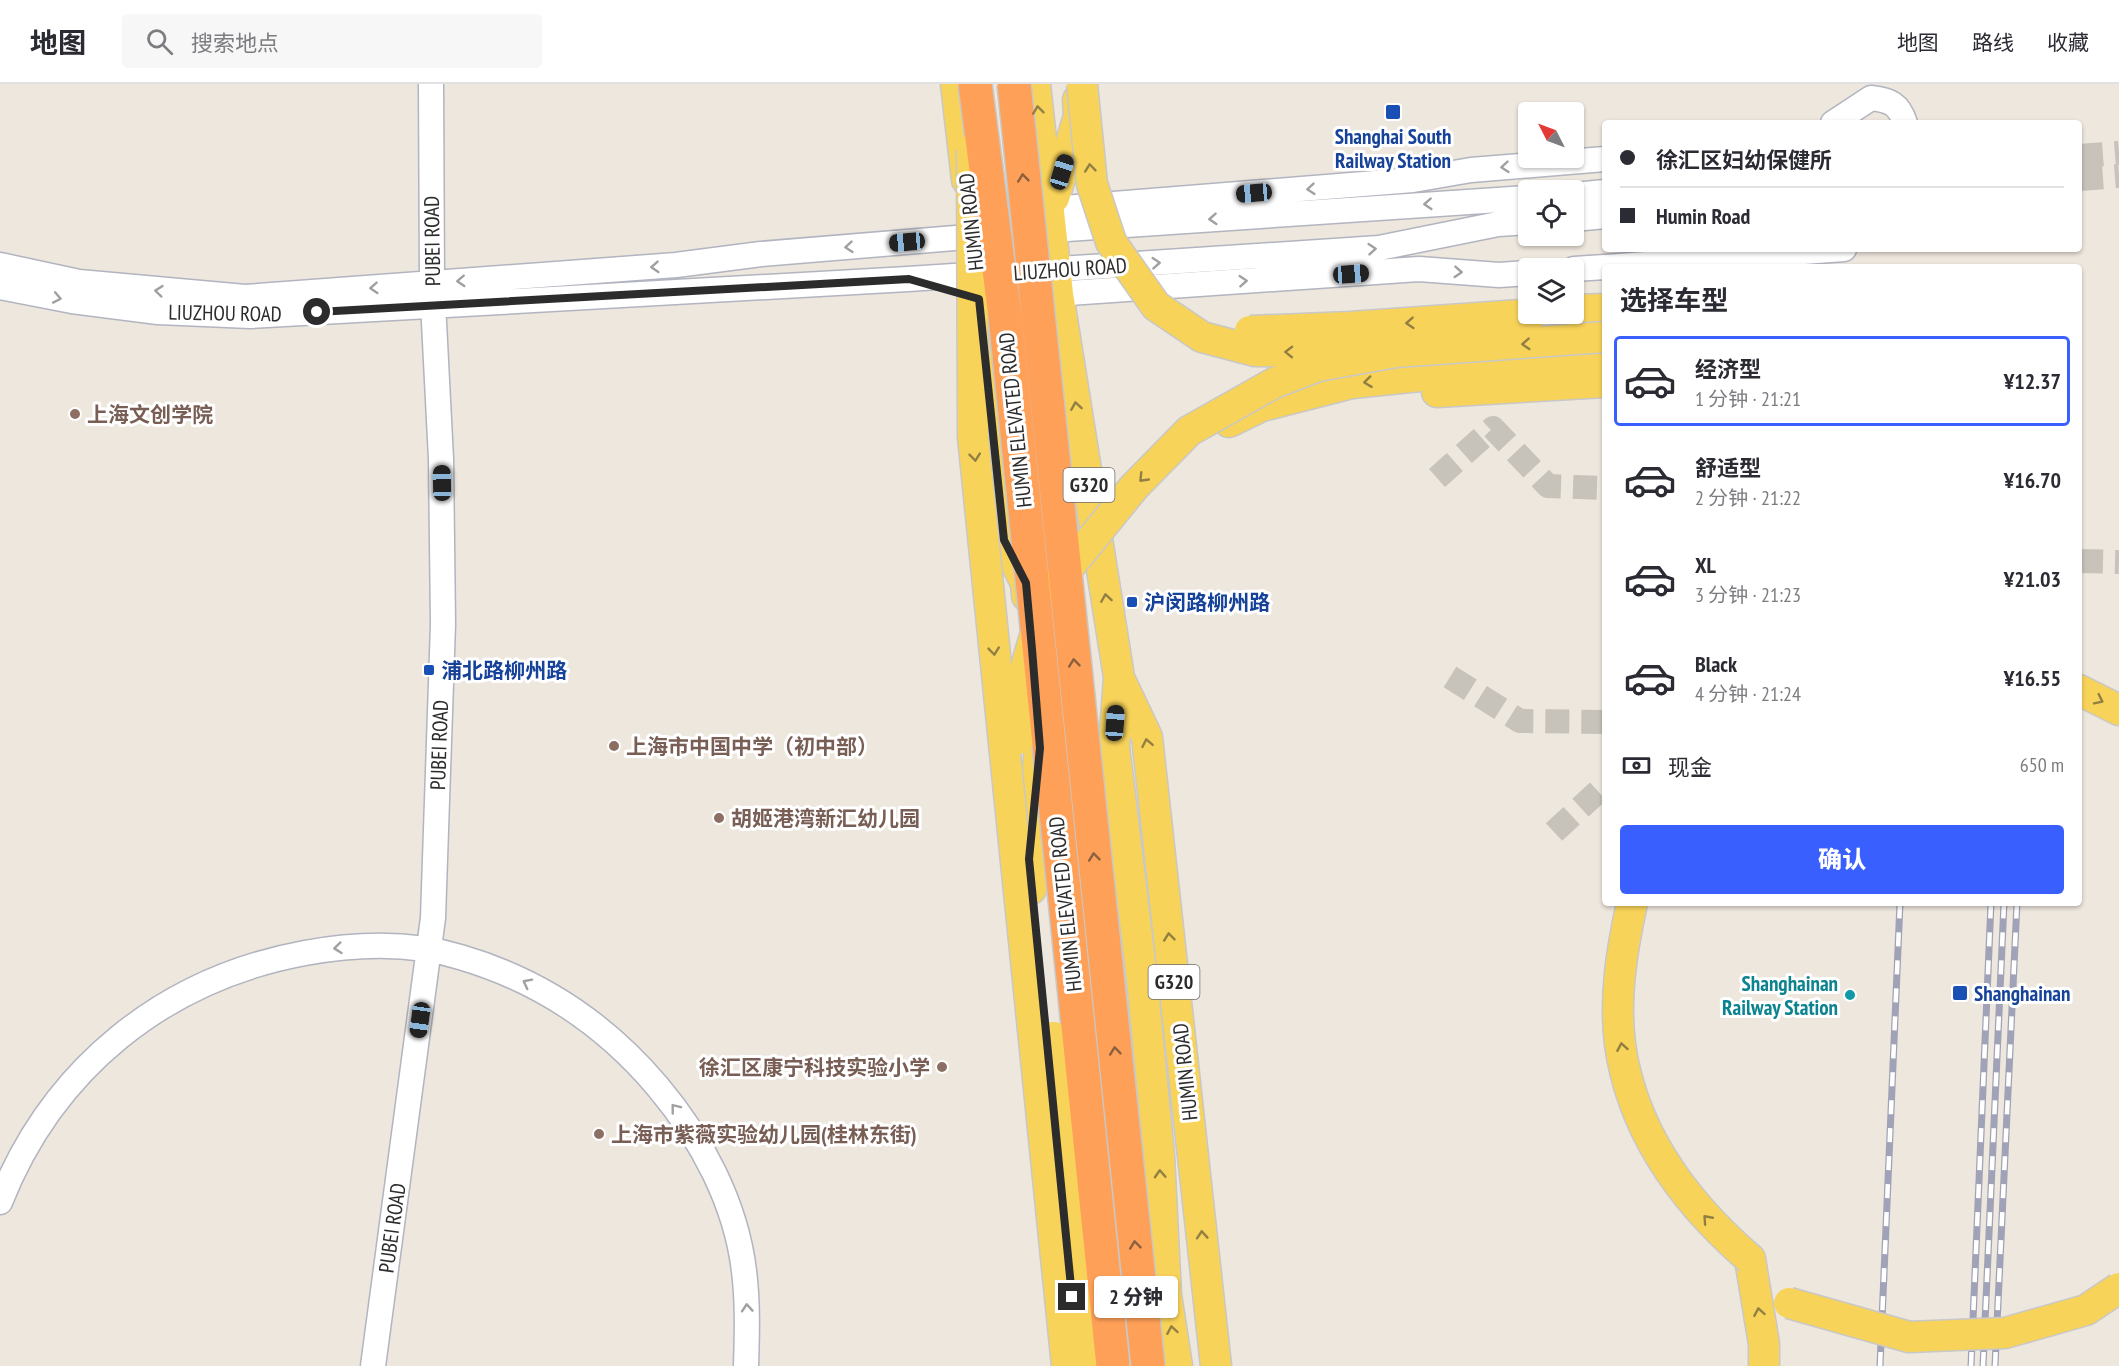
<!DOCTYPE html>
<html lang="zh">
<meta charset="utf-8">
<style>
:root{--surface:#fff;--page:#f7f7f7;--text:#2b2b33;--muted:#7c7c81;--line:#e1e1e2;--accent:#3a5fff}
body{margin:0;font-family:"PT Sans Narrow","Noto Sans SC",sans-serif;background:var(--page);color:var(--text);height:100vh;display:flex;flex-direction:column;font-size:22px;white-space:nowrap}
*{box-sizing:border-box;margin:0}
p{font-size:20px;color:var(--muted)}
.icon{flex:none;width:33px;height:33px;fill:none;stroke:currentColor;stroke-width:2;stroke-linecap:round;stroke-linejoin:round}
.map{position:relative;flex:1;overflow:hidden}
.side{position:absolute;left:1602px;top:180px;width:480px;height:642px;display:flex;flex-direction:column;background:var(--surface);border-radius:6px;box-shadow:0 2px 4px #0004}
.side>*{flex:none}
.banner{position:absolute;left:1602px;top:36px;width:480px;height:132px;border-radius:6px;box-shadow:0 2px 4px #0004;display:grid;align-content:center;height:132px;padding:0 18px;background:var(--surface)}
.needle{width:39px;rotate:312deg}
.buttons{position:absolute;left:1518px;top:18px;display:grid;gap:12px}
.buttons a{display:grid;place-items:center;width:66px;height:66px;border-radius:6px;background:var(--surface);box-shadow:0 2px 4px #0004;font-size:30px}
.end{position:absolute;width:27px;height:27px;margin:-14px;border:8px solid #2c2c2c;background:#fff;box-shadow:0 0 0 3px #fff}
.from{border-radius:50%}
.bubble{position:absolute;height:42px;border-radius:6px;background:var(--surface);box-shadow:0 2px 4px #0004;font-size:20px;font-weight:800;line-height:42px;text-align:center}
.car{position:absolute;width:18px;height:36px;margin:-18px -9px;border-radius:8px;box-shadow:0 0 4px 2px #0007;background:linear-gradient(#222 24%,#8ab4d8 0 40%,#222 0 76%,#8ab4d8 0 86%,#222 0)}
.banner b{display:flex;align-items:center;gap:21px;height:57px;font-size:22px}
.banner b+b{border-top:2px solid var(--line)}
.banner i{width:15px;height:15px;background:var(--text)}
ul{padding:0;list-style:none}
li{display:flex;align-items:center;gap:18px;height:90px;margin:0 12px 9px;padding:0 6px;border:3px solid transparent;border-radius:6px}
li div{flex:1}
li b{display:block;font-size:22px}
li em{font-style:normal;font-weight:800}
li.active{border-color:var(--accent)}
li>.icon{width:54px;height:54px;stroke-width:1.5}
h2{padding:0 18px;font-size:27px;line-height:72px}
.pay{display:flex;align-items:center;gap:15px;height:66px;padding:0 18px;font-size:22px}
.pay p{margin-inline-start:auto}
.primary-button{display:flex;gap:12px;margin-top:auto;padding:12px 18px}
.primary-button a{flex:1;height:69px;border-radius:6px;background:var(--accent);color:#fff;font-size:24px;font-weight:800;line-height:69px;text-align:center}
header{display:flex;align-items:center;gap:36px;box-sizing:border-box;height:84px;padding:0 30px;background:var(--surface);border-bottom:2px solid var(--line)}
header strong{font-size:28px}
nav{display:flex;gap:33px;margin-inline-start:auto;font-size:21px}
.search{width:420px;height:54px;background:var(--page);display:flex;align-items:center;gap:15px;box-sizing:border-box;padding:0 21px;border-radius:6px;color:var(--muted);font-size:22px}
.map>svg:first-child{display:block}
.lines{fill:none;stroke-linecap:round;stroke-linejoin:round}
.minor-tunnel{stroke:#c7c2ba;stroke-width:24;stroke-dasharray:24 12;stroke-linecap:butt}
.minor-casing{stroke:#b2b4c0;stroke-width:27}
.major-casing{stroke:#c8c8c8;stroke-width:33}
.minor{stroke:#fff;stroke-width:24}
.major{stroke:#f8d359;stroke-width:30}
.rail-casing{stroke:#a0a3b7;stroke-width:7}
.rail{stroke:#fff;stroke-width:4.5;stroke-dasharray:14;stroke-linecap:butt}
.major-bridge-casing{stroke:#c8c8c8;stroke-width:33;stroke-linecap:butt}
.highway-bridge-casing{stroke:#c8c8c8;stroke-width:36;stroke-linecap:butt}
.major-bridge{stroke:#f8d359;stroke-width:30}
.highway-bridge{stroke:#ffa058;stroke-width:33}
.oneway{stroke:#928042}
.oneway2{stroke:#a0a0a0}
.oneway3{stroke:#8b6040}
.route{stroke:#2c2c2c;stroke-width:8}
.transit-dot{fill:#1a4fb4;stroke:#fff;stroke-width:2}
.education-dot{fill:#8d6e63;stroke:#fff;stroke-width:2}
.culture-dot{fill:#0f9aa8;stroke:#fff;stroke-width:2}
.labels{text-anchor:middle;dominant-baseline:central;stroke-width:6;stroke-linejoin:round;paint-order:stroke}
.shield{fill:#fff;stroke:#6b6b6b;stroke-width:1.5}
.shield-label{font-size:20px;font-weight:bold;fill:#2c2c2c}
.transit-label{font-size:21px;font-weight:bold;fill:#164399;stroke:#fff;text-anchor:start}
.street-label{font-size:21px;fill:#2c2c2c;stroke:#fff}
.education-label{font-size:21px;font-weight:bold;fill:#785e54;stroke:#fff;text-anchor:start}
.culture-label{font-size:21px;font-weight:bold;fill:#0d838f;stroke:#fff;text-anchor:end}
</style>
<header>
<strong>地图</strong>
<div class="search"><svg class="icon" aria-label="search" viewBox="0 0 24 24"><circle cx="10" cy="10" r="6"/><path d="M15 15l6 6"/></svg>搜索地点</div>
<nav><a>地图</a><a>路线</a><a>收藏</a></nav>
</header>
<div class="map">
<svg width="2119" height="1282" viewBox="0 0 2119 1282">
<rect width="100%" height="100%" fill="#eee7de"/>
<g class="lines">
<path class="minor-tunnel" d="M2079,72L2119,69
M2079,95L2119,92
M1437,394L1493,344L1548,402L1605,404
M2079,477L2119,478
M1450,593L1520,637L1605,638
M1554,748L1605,701"/>
<g class="minor-casing">
<path id="minor" d="M1833,39L1871,14C1890,16 1899,20 1905,39
M1574,111L1605,108
M977,131L1413,96L1471,86L1605,75
M1574,135L1605,132
M0,181L79,198L245,213L676,181L761,170L1052,146L1528,114
M1606,183L1844,165
M1574,185L1605,183
M0,203L72,217L158,228L250,232L908,195L1379,164L1498,140L1528,138
M1040,211L1419,185L1499,191L1528,189
M0,1118C53,984 164,895 305,869C355,860 411,858 460,873C539,896 605,940 658,1003C701,1054 736,1119 744,1187C748,1219 747,1250 746,1282
M373,1282L433,834L443,540L441,375L432,199L431,0"/>
</g>
<g class="major-casing">
<path id="major" d="M956,0L967,96
M1035,0L1058,210L1119,593L1114,662L1142,895L1159,1071L1166,1211L1177,1282
M1054,114L1079,32L1078,16
M1574,226L1605,225
M984,260L1004,456L1026,499L1027,512
M1437,308L1605,298
M1229,338L1262,322L1352,299L1605,273
M1120,596L1147,653L1216,1282
M2079,606L2119,626
M1031,805L1028,775L1040,664
M1750,1175L1764,1260V1282"/>
</g>
<use href="#minor" class="minor"/>
<use href="#major" class="major"/>
<g class="rail-casing">
<path id="rail" d="M1880,1282L1900,819
M1971,1282L1991,819
M1983,1282L2004,819
M1995,1282L2017,819"/>
</g>
<use href="#rail" class="rail"/>
<g class="major-bridge-casing">
<path id="major-bridge" d="M1082,0L1092,100L1111,158L1156,222L1202,253L1255,267L1314,268H1396L1605,253
M972,66L973,353L1067,1282
M1250,247L1350,243L1532,230
M1057,503L1065,488L1134,403L1189,347L1274,299L1318,282L1396,268
M1019,655C1015,620 1025,583 1036,549
M1632,819C1622,865 1614,913 1620,960C1632,1048 1685,1119 1750,1175
M1054,953L1093,1282
M1789,1219L1909,1253L2005,1249L2086,1226L2119,1204"/>
</g>
<g class="highway-bridge-casing">
<path id="highway-bridge" d="M975,0L1005,232L1113,1282
M1014,0L1148,1282"/>
</g>
<use href="#major-bridge" class="major-bridge"/>
<use href="#highway-bridge" class="highway-bridge"/>
</g>
<defs><path id="oneway-chevron" d="M-2-3.5L2.5 0L-2 3.5" fill="none" stroke-width="1.6" stroke-linecap="round" stroke-linejoin="round" transform="scale(1.5)"/></defs>
<g class="oneway">
<use href="#oneway-chevron" transform="translate(1038 26) rotate(-97)"/>
<use href="#oneway-chevron" transform="translate(1090 84) rotate(-96)"/>
<use href="#oneway-chevron" transform="translate(1410 239) rotate(176)"/>
<use href="#oneway-chevron" transform="translate(1526 260) rotate(176)"/>
<use href="#oneway-chevron" transform="translate(1289 268) rotate(-179)"/>
<use href="#oneway-chevron" transform="translate(1368 298) rotate(173)"/>
<use href="#oneway-chevron" transform="translate(1076 322) rotate(-99)"/>
<use href="#oneway-chevron" transform="translate(975 373) rotate(84)"/>
<use href="#oneway-chevron" transform="translate(1143 394) rotate(134)"/>
<use href="#oneway-chevron" transform="translate(1106 514) rotate(-99)"/>
<use href="#oneway-chevron" transform="translate(994 567) rotate(84)"/>
<use href="#oneway-chevron" transform="translate(2099 616) rotate(26)"/>
<use href="#oneway-chevron" transform="translate(1147 659) rotate(-101)"/>
<use href="#oneway-chevron" transform="translate(1169 853) rotate(-96)"/>
<use href="#oneway-chevron" transform="translate(1622 963) rotate(-100)"/>
<use href="#oneway-chevron" transform="translate(1160 1090) rotate(-93)"/>
<use href="#oneway-chevron" transform="translate(1707 1135) rotate(-132)"/>
<use href="#oneway-chevron" transform="translate(1202 1151) rotate(-94)"/>
<use href="#oneway-chevron" transform="translate(1759 1228) rotate(-100)"/>
<use href="#oneway-chevron" transform="translate(1172 1246) rotate(-100)"/>
</g>
<g class="oneway2">
<use href="#oneway-chevron" transform="translate(1505 83) rotate(175)"/>
<use href="#oneway-chevron" transform="translate(1311 105) rotate(175)"/>
<use href="#oneway-chevron" transform="translate(1428 120) rotate(176)"/>
<use href="#oneway-chevron" transform="translate(1213 135) rotate(176)"/>
<use href="#oneway-chevron" transform="translate(849 163) rotate(175)"/>
<use href="#oneway-chevron" transform="translate(1372 165) rotate(-5)"/>
<use href="#oneway-chevron" transform="translate(1156 179) rotate(-4)"/>
<use href="#oneway-chevron" transform="translate(655 183) rotate(176)"/>
<use href="#oneway-chevron" transform="translate(1458 188) rotate(4)"/>
<use href="#oneway-chevron" transform="translate(461 197) rotate(177)"/>
<use href="#oneway-chevron" transform="translate(1243 197) rotate(-4)"/>
<use href="#oneway-chevron" transform="translate(374 204) rotate(176)"/>
<use href="#oneway-chevron" transform="translate(159 207) rotate(-174)"/>
<use href="#oneway-chevron" transform="translate(57 214) rotate(11)"/>
<use href="#oneway-chevron" transform="translate(338 864) rotate(174)"/>
<use href="#oneway-chevron" transform="translate(527 899) rotate(-153)"/>
<use href="#oneway-chevron" transform="translate(675 1024) rotate(-128)"/>
<use href="#oneway-chevron" transform="translate(747 1224) rotate(-94)"/>
</g>
<g class="oneway3">
<use href="#oneway-chevron" transform="translate(1023 94) rotate(-96)"/>
<use href="#oneway-chevron" transform="translate(1074 579) rotate(-96)"/>
<use href="#oneway-chevron" transform="translate(1094 773) rotate(-96)"/>
<use href="#oneway-chevron" transform="translate(1115 967) rotate(-96)"/>
<use href="#oneway-chevron" transform="translate(1135 1161) rotate(-96)"/>
</g>
<g class="lines">
<path class="route" d="M317,228L909,195L979,215L1004,456L1026,499L1032,565L1040,664L1029,775L1072,1213"/>
</g>
<g class="transit-dot">
<rect x="1385" y="20" width="16" height="16" rx="3"/>
<rect x="1126" y="512" width="12" height="12" rx="3"/>
<rect x="423" y="580" width="12" height="12" rx="3"/>
<rect x="1952" y="901" width="16" height="16" rx="3"/>
</g>
<g class="education-dot">
<circle cx="75" cy="330" r="6"/>
<circle cx="614" cy="662" r="6"/>
<circle cx="719" cy="734" r="6"/>
<circle cx="942" cy="983" r="6"/>
<circle cx="599" cy="1050" r="6"/>
</g>
<circle class="culture-dot" cx="1850" cy="911" r="6"/>
<g class="labels">
<g class="shield">
<rect x="1063.5" y="384" width="51" height="34" rx="4.5"/>
<rect x="1148.5" y="881" width="51" height="34" rx="4.5"/>
</g>
<g class="shield-label">
<text x="1089" y="401">G320</text>
<text x="1174" y="898">G320</text>
</g>
<g class="transit-label">
<text x="1393" y="52" text-anchor="middle">Shanghai South<tspan x="1393" dy="24">Railway Station</tspan></text>
<text x="1144" y="518">沪闵路柳州路</text>
<text x="441" y="586">浦北路柳州路</text>
<text x="1974" y="909">Shanghainan</text>
</g>
<g class="street-label">
<text transform="translate(971 138) rotate(-96)">HUMIN ROAD</text>
<text transform="translate(432 157) rotate(-91)">PUBEI ROAD</text>
<text transform="translate(1070 185) rotate(-4)">LIUZHOU ROAD</text>
<text transform="translate(225 229) rotate(1)">LIUZHOU ROAD</text>
<text transform="translate(1015 336) rotate(-96)">HUMIN ELEVATED ROAD</text>
<text transform="translate(439 661) rotate(-88)">PUBEI ROAD</text>
<text transform="translate(1065 820) rotate(-96)">HUMIN ELEVATED ROAD</text>
<text transform="translate(1185 988) rotate(-96)">HUMIN ROAD</text>
<text transform="translate(392 1144) rotate(-82)">PUBEI ROAD</text>
</g>
<g class="education-label">
<text x="87" y="330">上海文创学院</text>
<text x="626" y="662">上海市中国中学（初中部）</text>
<text x="731" y="734">胡姬港湾新汇幼儿园</text>
<text x="930" y="983" text-anchor="end">徐汇区康宁科技实验小学</text>
<text x="611" y="1050">上海市紫薇实验幼儿园(桂林东街)</text>
</g>
<g class="culture-label">
<text x="1838" y="899">Shanghainan<tspan x="1838" dy="24">Railway Station</tspan></text>
</g>
</g>
</svg>
<div class="buttons">
<a><svg class="needle" viewBox="-14 -14 28 28"><path d="M0-13l5 13h-10z" fill="#e53935"/><path d="M0 13l5-13h-10z" fill="#7c7c81"/></svg></a>
<a><svg class="icon" aria-label="locate" viewBox="0 0 24 24"><circle cx="12" cy="12" r="6"/><path d="M12 2v4M12 18v4M2 12h4M18 12h4"/></svg></a>
<a><svg class="icon" aria-label="layers" viewBox="0 0 24 24"><path d="M12 4l9 5-9 5-9-5zM3 14l9 5 9-5"/></svg></a>
</div>
<i class="end from" style="left:317px;top:228px"></i>
<i class="end" style="left:1072px;top:1213px"></i>
<div class="bubble" style="left:1094px;top:1192px;width:84px">2 分钟</div>
<i class="car" style="left:1062px;top:88px;rotate:17deg"></i>
<i class="car" style="left:1254px;top:109px;rotate:265deg"></i>
<i class="car" style="left:907px;top:158px;rotate:265deg"></i>
<i class="car" style="left:1351px;top:190px;rotate:86deg"></i>
<i class="car" style="left:442px;top:399px;rotate:359deg"></i>
<i class="car" style="left:1115px;top:639px;rotate:4deg"></i>
<i class="car" style="left:420px;top:936px;rotate:188deg"></i>
<div class="banner">
<b><i class="from"></i>徐汇区妇幼保健所</b>
<b><i></i>Humin Road</b>
</div>
<section class="side">
<h2>选择车型</h2>
<ul>
<li class="active"><svg class="icon" aria-label="car" viewBox="0 0 24 24"><path d="M5 17H2v-5l4-1 3-4h7l3 4 3 1v5h-3M9 17h6M6 11h13"/><circle cx="7" cy="17" r="2"/><circle cx="17" cy="17" r="2"/></svg><div><b>经济型</b><p>1 分钟 · 21:21</p></div><em>¥12.37</em></li>
<li><svg class="icon" aria-label="car" viewBox="0 0 24 24"><path d="M5 17H2v-5l4-1 3-4h7l3 4 3 1v5h-3M9 17h6M6 11h13"/><circle cx="7" cy="17" r="2"/><circle cx="17" cy="17" r="2"/></svg><div><b>舒适型</b><p>2 分钟 · 21:22</p></div><em>¥16.70</em></li>
<li><svg class="icon" aria-label="car" viewBox="0 0 24 24"><path d="M5 17H2v-5l4-1 3-4h7l3 4 3 1v5h-3M9 17h6M6 11h13"/><circle cx="7" cy="17" r="2"/><circle cx="17" cy="17" r="2"/></svg><div><b>XL</b><p>3 分钟 · 21:23</p></div><em>¥21.03</em></li>
<li><svg class="icon" aria-label="car" viewBox="0 0 24 24"><path d="M5 17H2v-5l4-1 3-4h7l3 4 3 1v5h-3M9 17h6M6 11h13"/><circle cx="7" cy="17" r="2"/><circle cx="17" cy="17" r="2"/></svg><div><b>Black</b><p>4 分钟 · 21:24</p></div><em>¥16.55</em></li>
</ul>
<div class="pay"><svg class="icon" aria-label="cash" viewBox="0 0 24 24"><path d="M3 7h18v10H3z"/><circle cx="12" cy="12" r="2"/></svg>现金<p>650 m</p></div>
<div class="primary-button"><a>确认</a></div>
</section>
</div>
